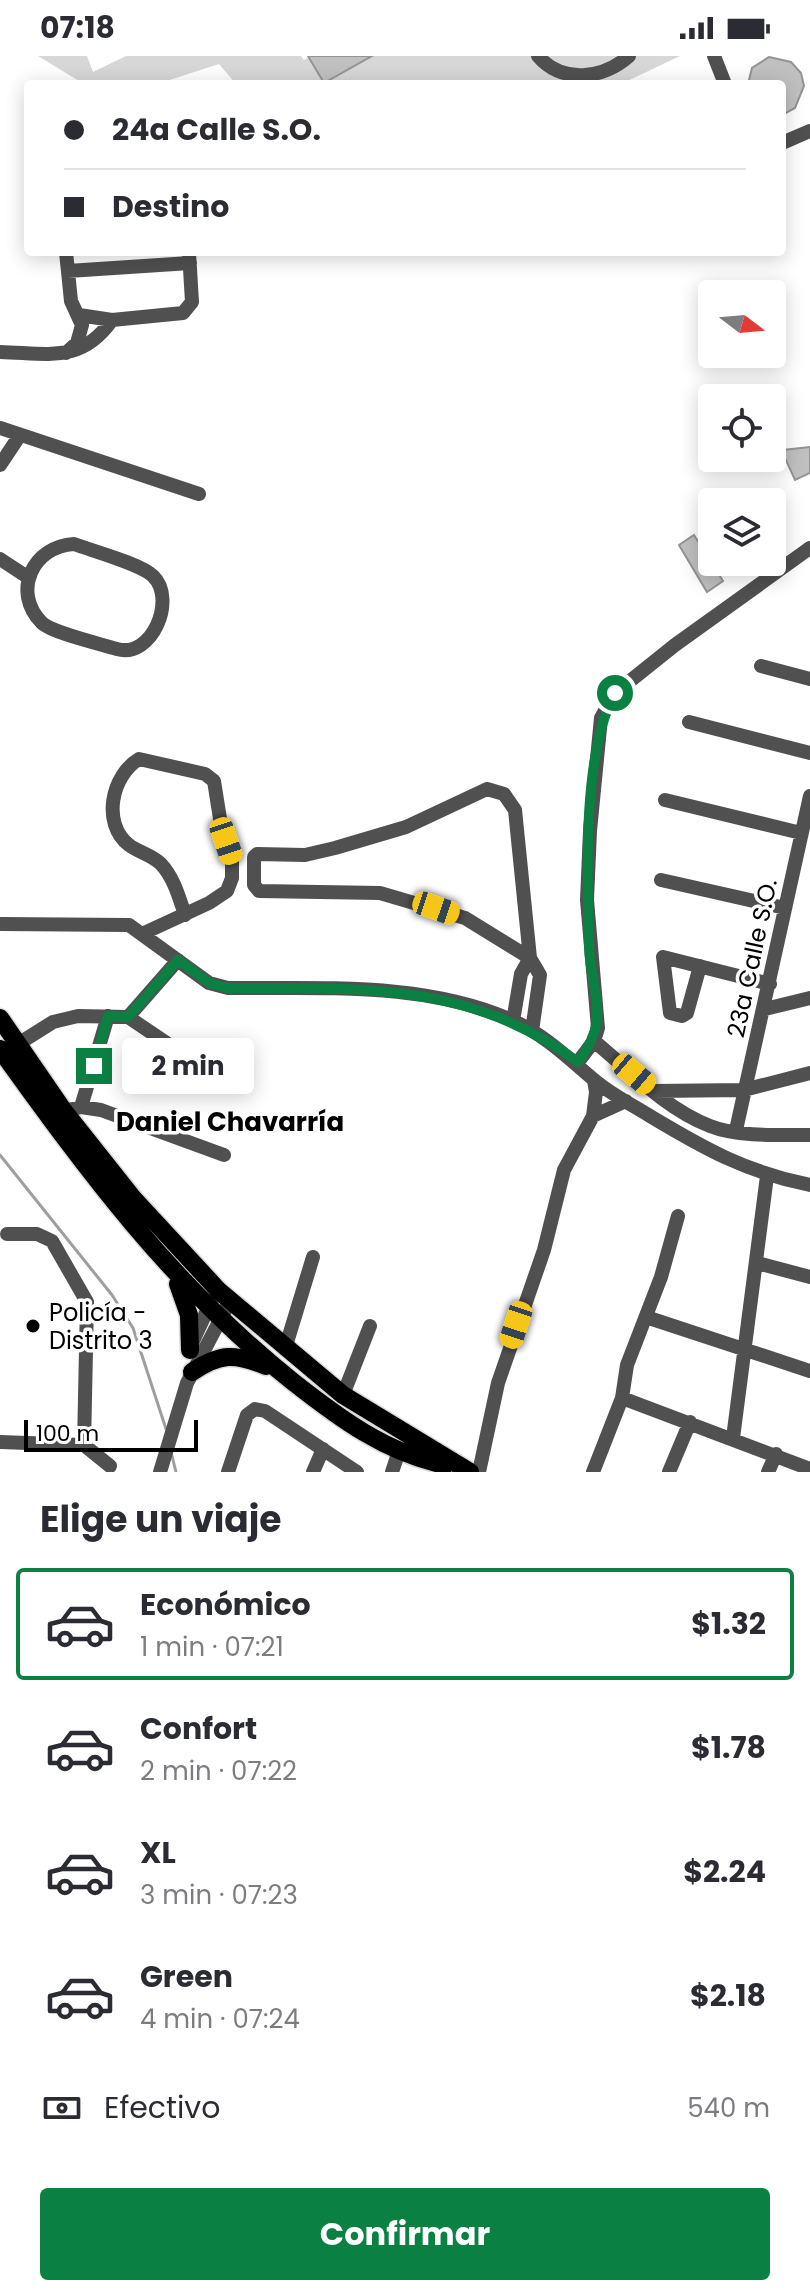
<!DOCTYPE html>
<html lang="es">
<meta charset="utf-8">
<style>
:root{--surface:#fff;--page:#f7f7f7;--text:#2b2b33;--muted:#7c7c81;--line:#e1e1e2;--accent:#0b8043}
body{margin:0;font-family:Poppins,sans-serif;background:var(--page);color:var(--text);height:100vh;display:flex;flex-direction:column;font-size:30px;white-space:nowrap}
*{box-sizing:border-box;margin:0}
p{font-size:26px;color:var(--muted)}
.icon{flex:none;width:44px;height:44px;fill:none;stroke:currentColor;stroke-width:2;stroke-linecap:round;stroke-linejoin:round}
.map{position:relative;height:1416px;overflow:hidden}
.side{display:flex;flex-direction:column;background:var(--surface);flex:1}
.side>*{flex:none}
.top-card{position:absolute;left:24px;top:24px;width:762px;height:176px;border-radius:8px;box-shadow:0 4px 20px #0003;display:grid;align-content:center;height:176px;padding:0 40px;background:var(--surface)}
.needle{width:52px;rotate:106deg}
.fabs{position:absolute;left:698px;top:224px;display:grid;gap:16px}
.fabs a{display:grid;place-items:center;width:88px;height:88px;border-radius:8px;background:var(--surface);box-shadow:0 4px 20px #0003;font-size:40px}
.scale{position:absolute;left:24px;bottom:20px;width:174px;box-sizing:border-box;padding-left:8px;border:4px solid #000;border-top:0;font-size:22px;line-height:28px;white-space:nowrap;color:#000;-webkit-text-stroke:6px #fff;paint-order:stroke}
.end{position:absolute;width:36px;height:36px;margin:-18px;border:10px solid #0b8043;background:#fff;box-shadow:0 0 0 4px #fff}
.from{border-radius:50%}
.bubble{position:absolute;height:56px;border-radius:8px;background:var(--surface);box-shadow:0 4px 20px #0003;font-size:26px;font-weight:700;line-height:56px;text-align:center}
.car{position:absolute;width:24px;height:48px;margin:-24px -12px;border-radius:10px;box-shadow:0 0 6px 2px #0007;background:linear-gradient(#f5c518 24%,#345 0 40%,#f5c518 0 76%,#345 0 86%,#f5c518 0)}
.top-card b{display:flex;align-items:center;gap:28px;height:76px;font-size:30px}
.top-card b+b{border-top:2px solid var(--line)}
.top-card i{width:20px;height:20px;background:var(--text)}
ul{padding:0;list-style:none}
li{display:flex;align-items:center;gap:24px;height:112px;margin:0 16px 12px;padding:0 24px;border:4px solid transparent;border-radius:8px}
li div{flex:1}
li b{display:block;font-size:30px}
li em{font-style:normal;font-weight:700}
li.selected{border-color:var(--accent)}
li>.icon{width:72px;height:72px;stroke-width:1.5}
h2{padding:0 40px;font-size:36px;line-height:96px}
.pay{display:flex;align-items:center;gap:20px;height:88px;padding:0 40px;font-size:30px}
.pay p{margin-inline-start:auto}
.primary-button{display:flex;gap:16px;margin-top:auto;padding:16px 40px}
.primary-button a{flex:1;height:92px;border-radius:8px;background:var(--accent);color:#fff;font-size:32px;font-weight:700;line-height:92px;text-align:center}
.status{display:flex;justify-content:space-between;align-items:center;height:56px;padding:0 40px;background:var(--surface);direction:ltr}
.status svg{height:22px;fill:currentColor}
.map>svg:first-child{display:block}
.green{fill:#d7d7d7}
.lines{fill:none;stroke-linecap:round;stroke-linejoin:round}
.stream{stroke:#9e9e9e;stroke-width:3}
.building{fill:#c0c0c0;stroke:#949494;stroke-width:2}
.major-casing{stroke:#dbdbdb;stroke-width:21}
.minor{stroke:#505050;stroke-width:14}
.major{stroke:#000;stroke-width:18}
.route{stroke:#0b8043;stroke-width:10}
.poi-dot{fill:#000;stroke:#fff;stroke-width:3}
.labels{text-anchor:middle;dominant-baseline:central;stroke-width:7;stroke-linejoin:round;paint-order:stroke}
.street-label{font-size:24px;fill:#000;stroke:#fff}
.poi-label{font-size:24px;fill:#000;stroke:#fff;text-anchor:start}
.neighbourhood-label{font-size:26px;font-weight:bold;fill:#000;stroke:#fff}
</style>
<div class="status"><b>07:18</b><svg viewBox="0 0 49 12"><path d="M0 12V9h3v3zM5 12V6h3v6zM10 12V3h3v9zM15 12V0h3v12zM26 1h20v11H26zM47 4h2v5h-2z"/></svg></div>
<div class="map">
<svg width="810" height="1416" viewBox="0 0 810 1416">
<rect width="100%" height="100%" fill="#fff"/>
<path class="green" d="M38,0H87L93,16L126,0H301L304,4L312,0L324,27L365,4L363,0H680L621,28H236L219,8L157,28H84Z"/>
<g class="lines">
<path class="stream" d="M0,1099L112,1239L133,1272L166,1373
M171,1396L176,1416"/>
</g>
<path class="building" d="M308,0H372L324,27Z
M769,1L791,6L801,17L804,30L795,52L782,59V28H748L752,12Z
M810,391V417L795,424L786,404L775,406L774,395Z
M694,479L723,525L707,536L679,489Z"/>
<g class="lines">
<g class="major-casing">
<path id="major" d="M0,962L64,1055L133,1142L219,1235L343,1339L470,1416
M0,993C90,1118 170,1227 292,1325C339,1362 386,1397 445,1409
M178,1228L189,1259L190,1294
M192,1316C220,1297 235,1297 266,1310"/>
</g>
<path class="minor" d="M538,0C562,28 603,23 629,0
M714,0L725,28
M782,87L810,75
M68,215L190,207
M79,259L112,264L183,257L192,246L189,196
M0,296C48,297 81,308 112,264
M66,297L77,287L82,269L71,245L66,196
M0,372L199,438
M0,409L20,379
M74,488C93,495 141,508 153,520C177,543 152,603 117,593C101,588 53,577 42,567C11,536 33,490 74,488Z
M0,503L29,522
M761,610L810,623
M689,666L810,697
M665,744L801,777
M661,824L785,852
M0,868L129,869L209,927L228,932C323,933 427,925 516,966C547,981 568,1002 593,1023C610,1038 631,1048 650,1060C705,1093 746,1116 810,1129
M144,877L209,847L227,835L232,822V801L221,769L214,725L205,718L139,703C112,719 101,767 129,789C138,796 152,799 161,808C174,822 179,841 185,859
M700,910L687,957L682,960L670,957L663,901L770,928
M765,953L810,942
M128,961L178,904
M513,965L521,918L530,902L515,754L504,738L487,733L406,771L335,792L305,799L257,798L254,801V829L259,835L380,837L465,862L530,902L540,919L532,975
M594,985C630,1015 666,1053 710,1070C737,1081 781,1079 810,1079
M10,993L53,966L78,960L128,961L174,992L232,1018
M578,1006L594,985L598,972L587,844L590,775L601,662L615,637L675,589L810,492
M654,1035L744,1034L810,1017
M81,1051L108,960
M64,1055L81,1051L101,1054L224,1099
M593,1060L626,1045
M736,1074L810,740
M7,1178H37L52,1185L87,1246L84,1389L110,1410
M757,1207L810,1221
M646,1261L810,1315
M192,1287L212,1244
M285,1293L313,1201
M343,1339L370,1270
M622,1342L810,1413
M733,1382L767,1120
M0,1386L84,1389
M160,1416L187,1327L230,1245
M228,1416L247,1359L255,1353L265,1355L357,1416
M313,1416L323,1393
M392,1416L399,1395
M479,1416L498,1327L544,1194L564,1114L593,1060L596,1036L594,1024
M593,1416L622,1342L627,1309L661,1221L678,1160
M669,1416L690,1366
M768,1416L776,1398"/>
<use href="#major" class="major"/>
</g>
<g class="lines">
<path class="route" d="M94,1010L108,960L128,961L178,904L209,927L228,932C358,933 468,924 578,1006C612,961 591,941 589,890C587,821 582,697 615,637"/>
</g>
<circle class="poi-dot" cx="33" cy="1270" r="8"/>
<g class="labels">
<g class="street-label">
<text transform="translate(752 902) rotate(-78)">23a Calle S.O.</text>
</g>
<g class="poi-label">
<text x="49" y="1256">Policía -<tspan x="49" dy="28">Distrito 3</tspan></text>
</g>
<g class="neighbourhood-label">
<text x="230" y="1066">Daniel Chavarría</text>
</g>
</g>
</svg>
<div class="fabs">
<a><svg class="needle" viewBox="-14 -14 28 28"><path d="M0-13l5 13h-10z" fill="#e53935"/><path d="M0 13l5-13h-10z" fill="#7c7c81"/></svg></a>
<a><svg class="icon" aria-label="locate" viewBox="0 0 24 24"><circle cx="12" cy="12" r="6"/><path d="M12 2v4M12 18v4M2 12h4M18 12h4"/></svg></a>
<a><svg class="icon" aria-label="layers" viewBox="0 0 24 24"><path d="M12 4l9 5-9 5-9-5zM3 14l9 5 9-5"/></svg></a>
</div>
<div class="scale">100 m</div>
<i class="end from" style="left:615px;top:637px"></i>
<i class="end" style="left:94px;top:1010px"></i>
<div class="bubble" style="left:122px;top:982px;width:132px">2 min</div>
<i class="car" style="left:226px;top:785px;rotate:161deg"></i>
<i class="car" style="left:436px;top:852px;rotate:109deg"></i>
<i class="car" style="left:634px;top:1018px;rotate:130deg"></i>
<i class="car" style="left:516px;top:1269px;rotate:198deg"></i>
<div class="top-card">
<b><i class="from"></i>24a Calle S.O.</b>
<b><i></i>Destino</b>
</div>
</div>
<section class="side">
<h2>Elige un viaje</h2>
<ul>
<li class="selected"><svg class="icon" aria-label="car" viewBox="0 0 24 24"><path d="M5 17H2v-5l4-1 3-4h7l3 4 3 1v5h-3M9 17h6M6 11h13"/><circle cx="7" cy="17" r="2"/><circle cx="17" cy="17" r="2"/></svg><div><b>Económico</b><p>1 min · 07:21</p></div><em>$1.32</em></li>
<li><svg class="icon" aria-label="car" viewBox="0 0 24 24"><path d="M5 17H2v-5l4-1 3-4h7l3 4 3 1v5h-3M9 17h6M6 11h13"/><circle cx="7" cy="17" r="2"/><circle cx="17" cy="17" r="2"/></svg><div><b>Confort</b><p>2 min · 07:22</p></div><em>$1.78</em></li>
<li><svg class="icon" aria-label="car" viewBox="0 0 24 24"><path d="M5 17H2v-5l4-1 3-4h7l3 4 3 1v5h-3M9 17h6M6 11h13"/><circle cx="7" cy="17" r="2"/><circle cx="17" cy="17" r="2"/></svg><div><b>XL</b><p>3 min · 07:23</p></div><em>$2.24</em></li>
<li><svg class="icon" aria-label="car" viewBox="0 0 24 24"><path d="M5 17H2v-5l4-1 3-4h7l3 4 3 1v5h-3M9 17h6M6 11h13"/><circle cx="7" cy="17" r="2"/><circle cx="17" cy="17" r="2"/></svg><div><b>Green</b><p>4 min · 07:24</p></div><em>$2.18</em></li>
</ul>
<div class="pay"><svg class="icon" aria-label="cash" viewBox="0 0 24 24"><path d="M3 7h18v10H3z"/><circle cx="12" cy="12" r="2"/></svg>Efectivo<p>540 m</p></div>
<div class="primary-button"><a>Confirmar</a></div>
</section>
